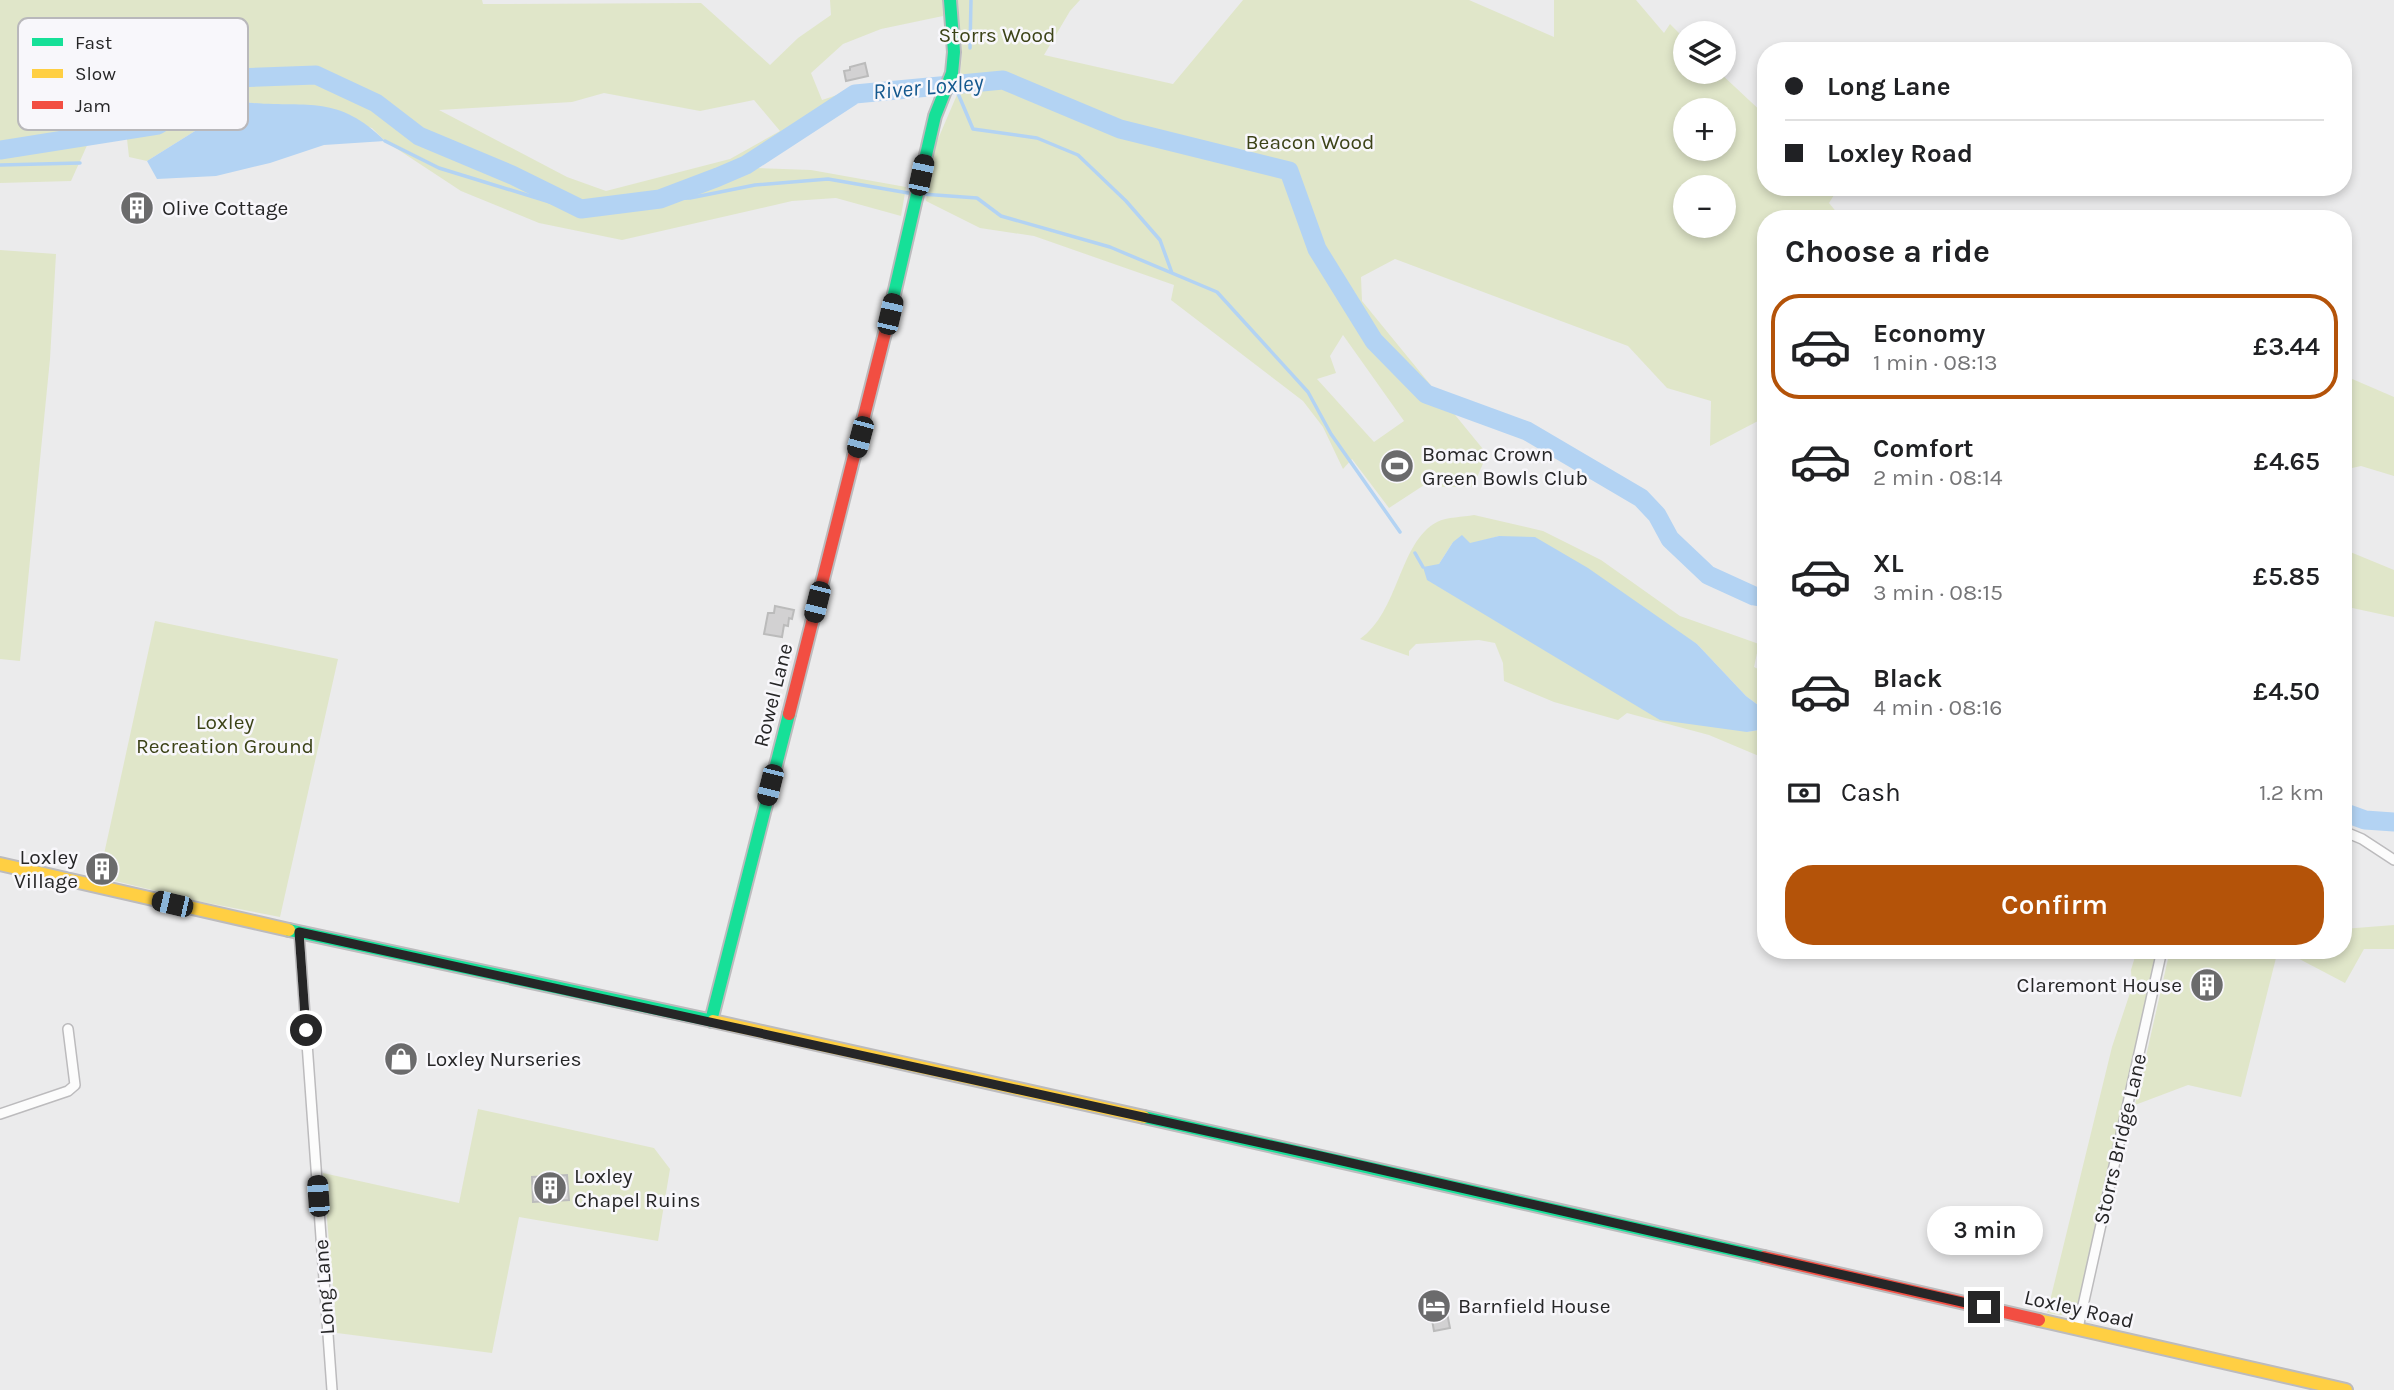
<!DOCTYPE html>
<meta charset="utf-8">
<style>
:root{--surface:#fff;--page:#f6f6f6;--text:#202124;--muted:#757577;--line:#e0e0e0;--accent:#b45309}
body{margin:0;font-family:Karla,sans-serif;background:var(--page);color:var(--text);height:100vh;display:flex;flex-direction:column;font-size:26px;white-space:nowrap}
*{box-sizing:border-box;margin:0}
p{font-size:23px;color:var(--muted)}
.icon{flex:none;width:38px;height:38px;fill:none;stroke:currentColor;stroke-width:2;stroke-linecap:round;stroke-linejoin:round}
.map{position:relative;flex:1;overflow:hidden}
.drawer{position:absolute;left:1757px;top:210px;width:595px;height:749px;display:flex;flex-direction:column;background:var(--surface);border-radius:28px;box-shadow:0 4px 10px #0003}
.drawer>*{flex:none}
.top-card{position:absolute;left:1757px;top:42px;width:595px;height:154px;border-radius:28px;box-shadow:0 4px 10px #0003;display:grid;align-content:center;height:154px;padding:0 28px;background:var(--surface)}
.fabs{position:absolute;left:1673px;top:21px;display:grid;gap:14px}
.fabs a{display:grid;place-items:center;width:63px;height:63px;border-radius:50%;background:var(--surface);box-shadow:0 4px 10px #0003;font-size:35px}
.end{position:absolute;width:32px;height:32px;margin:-16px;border:9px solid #262627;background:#fff;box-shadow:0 0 0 4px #fff}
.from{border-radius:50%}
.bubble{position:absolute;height:49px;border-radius:24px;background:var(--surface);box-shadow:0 4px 10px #0003;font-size:23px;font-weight:600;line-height:49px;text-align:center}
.car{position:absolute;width:21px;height:42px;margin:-21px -10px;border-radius:9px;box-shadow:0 0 5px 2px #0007;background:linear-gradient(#222 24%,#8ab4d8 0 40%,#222 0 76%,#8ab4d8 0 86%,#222 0)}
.top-card b{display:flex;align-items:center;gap:24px;height:66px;font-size:26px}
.top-card b+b{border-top:2px solid var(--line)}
.top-card i{width:18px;height:18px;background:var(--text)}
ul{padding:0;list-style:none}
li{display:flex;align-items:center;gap:21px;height:105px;margin:0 14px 10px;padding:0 14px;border:4px solid transparent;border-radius:28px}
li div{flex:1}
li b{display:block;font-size:26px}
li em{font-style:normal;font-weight:600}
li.active{border-color:var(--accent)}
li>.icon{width:63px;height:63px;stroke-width:1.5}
h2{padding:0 28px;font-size:32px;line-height:84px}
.pay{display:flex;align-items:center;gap:18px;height:77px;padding:0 28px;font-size:26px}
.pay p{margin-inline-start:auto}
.cta{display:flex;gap:14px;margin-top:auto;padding:14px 28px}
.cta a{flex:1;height:80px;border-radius:28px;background:var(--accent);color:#fff;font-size:28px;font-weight:600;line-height:80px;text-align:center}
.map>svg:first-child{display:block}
.green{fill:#e0e6c9;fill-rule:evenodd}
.water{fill:#b3d3f3}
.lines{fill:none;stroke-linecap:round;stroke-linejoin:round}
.stream{stroke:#b3d3f3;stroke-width:3.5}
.river{stroke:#b3d3f3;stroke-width:19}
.building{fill:#d2d1d2;stroke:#bbb;stroke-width:2}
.street-casing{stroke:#bcbbbd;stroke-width:12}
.fast-casing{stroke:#bcbbbd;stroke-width:16}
.slow-casing{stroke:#bcbbbd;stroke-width:16}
.jam-casing{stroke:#bcbbbd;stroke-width:16}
.street{stroke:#fcfcfc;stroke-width:9}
.fast{stroke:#16e098;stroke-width:12}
.slow{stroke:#ffcf43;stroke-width:12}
.jam{stroke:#f24e42;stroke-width:12}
.route{stroke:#262627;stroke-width:9}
.labels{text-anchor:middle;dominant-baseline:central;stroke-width:5;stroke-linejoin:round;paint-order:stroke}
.park-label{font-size:21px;fill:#3c4317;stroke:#f8f7fb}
.poi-label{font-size:21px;fill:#262627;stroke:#f8f7fb;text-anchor:start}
.street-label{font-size:21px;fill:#262627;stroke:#f8f7fb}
.water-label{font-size:23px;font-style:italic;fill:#14588e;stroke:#f8f7fb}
.key{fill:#f8f7fb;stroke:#b9b8bb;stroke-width:2}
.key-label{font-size:19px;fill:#262627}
</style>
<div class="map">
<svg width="2394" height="1390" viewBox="0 0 2394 1390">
<rect width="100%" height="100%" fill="#ebebec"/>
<path class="green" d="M0,0H482L483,4L701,3L770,65L798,38L831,15L830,0H942L943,16L881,29L843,44L811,73L822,100L843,93L938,77L934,95L855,102L754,168L811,170L906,187L901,216L836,198L792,201L622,240L539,223L461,191L385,141L372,128L268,105L244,102L225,109L219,116L147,161L129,157L127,139L89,141L71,181L0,183ZM604,93L700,111L754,100L780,131L730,159L606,191L567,177L439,110L572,102Z
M958,0H1080L1070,11L1044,55L1173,84L1243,0H1469L1554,37V0H1636L1664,33L1670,24L1685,39V72H1719L1766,116V187H1839L1829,203L1842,219H1766V428L1758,421L1710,446L1711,401L1667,388L1628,346L1395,259L1361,277L1362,301L1487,454L1473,487H1442L1441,474L1389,508L1352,459L1343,469L1323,427L1303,401L1171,300L1174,285L1034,236L980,228L926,201L935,146L959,90L962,53ZM1685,110H1724V149H1685ZM1685,187H1724V226H1685ZM1343,335L1404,421L1374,442L1317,379L1336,373L1330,356Z
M0,250L56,254L50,359L20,661L0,659Z
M2343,375L2394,397V476L2361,466L2343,470Z
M1474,515L1543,531L1601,560L1680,616L1759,644L1754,667L1766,673V711L1746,696L1697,644L1499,536L1470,544L1453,542L1439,564L1747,732L1759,730L1766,735V759L1709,735L1627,713L1618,720L1554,702L1504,681L1503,663L1495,643L1479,640L1416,644L1409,651V656L1360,639C1399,612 1399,542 1437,522C1447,517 1463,517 1474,515Z
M2343,549L2394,570V617L2343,606Z
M155,621L338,659L280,917L197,901L99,877Z
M2394,925V949H2364L2345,983L2282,950H2343V929Z
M2137,950H2158L2075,1317L2047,1313L2112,1047L2132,987L2131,970Z
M2170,950H2278L2241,1097L2188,1085L2135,1105Z
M478,1109L654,1148L670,1169L658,1241L519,1217L492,1353L337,1333L323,1173L459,1203Z"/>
<path class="water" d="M244,102C304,109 336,92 385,141L324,145L270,163L216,176L157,179L147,161L219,116L225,109Z
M1462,535L1470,543L1499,536L1535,537L1588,568L1697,644L1746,696L1766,711V735L1759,730L1747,732L1660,720L1427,580L1423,567L1439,564L1453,542Z"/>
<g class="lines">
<path class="stream" d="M970,48L971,0
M954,84L973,129L1037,138L1078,155L1126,201L1160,240L1172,273
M385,141L439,168L553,203L563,200
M0,165L80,163
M922,194L977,198L1001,216L1110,247L1217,292L1308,392L1331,434L1400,532
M660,199L690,198L755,185L828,179L914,194
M1415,553L1423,567"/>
<path class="river" d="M0,150L158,125L235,78L316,75L376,103L419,136L512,175L581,209L660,199L718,177L746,165L855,94L1003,80L1120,129L1289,171L1317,249L1374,341L1426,394L1527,431L1641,498L1657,515L1670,539L1708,575L1754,596L1766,598
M2343,812L2365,820L2394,822"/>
</g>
<path class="building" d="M865,63L868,76L846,81L844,71L850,70V67Z
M775,606L794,610L792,619L789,618L788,626L784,625L782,637L764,634L768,613H774Z
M2199,974L2220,979L2215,997L2194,992Z
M567,1175L569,1200L533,1202L532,1177Z
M1443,1293L1450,1328L1434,1331L1431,1314L1424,1316L1420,1298Z"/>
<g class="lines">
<g class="street-casing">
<path id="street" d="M2343,831L2362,839L2394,860
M299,932L332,1390
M0,1114L68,1091L75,1085L68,1029
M2078,1328L2162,950"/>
</g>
<g class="fast-casing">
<path id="fast" d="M886,329L935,116L952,73L954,52L950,0
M289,930L713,1021
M711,1021L789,714
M1144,1117L1764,1257"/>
</g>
<g class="slow-casing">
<path id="slow" d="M0,864L289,930
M713,1021L1144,1117
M2039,1320L2346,1390"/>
</g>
<g class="jam-casing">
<path id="jam" d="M789,714L886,329
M1764,1257L2039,1320"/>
</g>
<use href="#street" class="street"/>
<use href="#fast" class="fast"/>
<use href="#slow" class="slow"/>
<use href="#jam" class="jam"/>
</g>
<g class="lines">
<path class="route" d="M306,1030L299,932L1316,1155L1984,1307"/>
</g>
<defs>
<g id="building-disc" transform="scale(1.75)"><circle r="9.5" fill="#6b6b6c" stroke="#f8f7fb"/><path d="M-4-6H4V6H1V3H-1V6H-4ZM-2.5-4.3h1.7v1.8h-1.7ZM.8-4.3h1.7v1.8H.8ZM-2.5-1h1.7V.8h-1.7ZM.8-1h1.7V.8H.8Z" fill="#fff"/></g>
<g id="stadium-disc" transform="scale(1.75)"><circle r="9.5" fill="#6b6b6c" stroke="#f8f7fb"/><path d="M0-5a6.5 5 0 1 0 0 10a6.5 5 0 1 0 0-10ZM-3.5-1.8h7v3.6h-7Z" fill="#fff"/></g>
<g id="shop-disc" transform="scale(1.75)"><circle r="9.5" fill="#6b6b6c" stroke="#f8f7fb"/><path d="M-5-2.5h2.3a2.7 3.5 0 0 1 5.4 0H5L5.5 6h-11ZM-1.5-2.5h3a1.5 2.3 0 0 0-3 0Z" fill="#fff"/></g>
<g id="hotel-disc" transform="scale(1.75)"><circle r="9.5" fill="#6b6b6c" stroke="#f8f7fb"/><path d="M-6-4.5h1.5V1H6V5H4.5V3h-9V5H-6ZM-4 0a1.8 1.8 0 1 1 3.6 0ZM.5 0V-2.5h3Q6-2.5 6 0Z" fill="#fff"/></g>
</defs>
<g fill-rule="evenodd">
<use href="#building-disc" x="137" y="208"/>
<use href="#stadium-disc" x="1397" y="466"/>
<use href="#building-disc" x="102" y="869"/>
<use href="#building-disc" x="2207" y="985"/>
<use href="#shop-disc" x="401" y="1059"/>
<use href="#building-disc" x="550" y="1188"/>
<use href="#hotel-disc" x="1434" y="1306"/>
</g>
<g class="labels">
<g class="park-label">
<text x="997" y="35">Storrs Wood</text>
<text x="1310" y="142">Beacon Wood</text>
<text x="225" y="722">Loxley<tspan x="225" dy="24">Recreation Ground</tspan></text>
</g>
<g class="poi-label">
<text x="162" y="208">Olive Cottage</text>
<text x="1422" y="454">Bomac Crown<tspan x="1422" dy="24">Green Bowls Club</tspan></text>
<text x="78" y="857" text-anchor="end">Loxley<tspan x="78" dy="24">Village</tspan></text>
<text x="2182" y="985" text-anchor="end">Claremont House</text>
<text x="426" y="1059">Loxley Nurseries</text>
<text x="574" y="1176">Loxley<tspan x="574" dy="24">Chapel Ruins</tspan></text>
<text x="1458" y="1306">Barnfield House</text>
</g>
<g class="street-label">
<text transform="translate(773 695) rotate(-76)">Rowel Lane</text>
<text transform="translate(2120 1139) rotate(-77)">Storrs Bridge Lane</text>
<text transform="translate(324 1287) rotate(-94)">Long Lane</text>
<text transform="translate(2079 1309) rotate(13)">Loxley Road</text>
</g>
<g class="water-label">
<text transform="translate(928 87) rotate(-5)">River Loxley</text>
</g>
</g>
<rect x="18" y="18" width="230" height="112" rx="10" class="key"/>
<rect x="32" y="38" width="31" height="8" fill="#16e098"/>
<rect x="32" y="69" width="31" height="9" fill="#ffcf43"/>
<rect x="32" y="101" width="31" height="8" fill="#f24e42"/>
<g class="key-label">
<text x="75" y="49">Fast</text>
<text x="75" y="80">Slow</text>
<text x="75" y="112">Jam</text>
</g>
</svg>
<div class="fabs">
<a><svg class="icon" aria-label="layers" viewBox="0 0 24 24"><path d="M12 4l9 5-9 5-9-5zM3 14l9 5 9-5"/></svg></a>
<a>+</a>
<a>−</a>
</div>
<i class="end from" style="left:306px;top:1030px"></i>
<i class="end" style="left:1984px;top:1307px"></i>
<div class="bubble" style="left:1927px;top:1206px;width:116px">3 min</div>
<i class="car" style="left:921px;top:175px;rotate:12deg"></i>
<i class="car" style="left:890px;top:314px;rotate:13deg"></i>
<i class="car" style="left:860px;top:437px;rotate:195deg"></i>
<i class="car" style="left:817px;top:602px;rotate:194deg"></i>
<i class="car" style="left:770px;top:785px;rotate:194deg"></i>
<i class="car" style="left:172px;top:904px;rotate:283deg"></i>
<i class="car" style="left:318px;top:1196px;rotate:356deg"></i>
<div class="top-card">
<b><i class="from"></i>Long Lane</b>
<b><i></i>Loxley Road</b>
</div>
<section class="drawer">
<h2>Choose a ride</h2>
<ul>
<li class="active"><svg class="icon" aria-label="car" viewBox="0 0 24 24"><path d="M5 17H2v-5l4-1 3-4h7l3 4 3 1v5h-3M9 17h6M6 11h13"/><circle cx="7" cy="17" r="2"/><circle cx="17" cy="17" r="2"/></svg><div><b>Economy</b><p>1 min · 08:13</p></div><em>£3.44</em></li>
<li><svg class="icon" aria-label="car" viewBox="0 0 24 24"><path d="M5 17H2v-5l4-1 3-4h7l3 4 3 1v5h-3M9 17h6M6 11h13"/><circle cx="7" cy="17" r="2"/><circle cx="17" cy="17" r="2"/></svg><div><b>Comfort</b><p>2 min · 08:14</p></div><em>£4.65</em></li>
<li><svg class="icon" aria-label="car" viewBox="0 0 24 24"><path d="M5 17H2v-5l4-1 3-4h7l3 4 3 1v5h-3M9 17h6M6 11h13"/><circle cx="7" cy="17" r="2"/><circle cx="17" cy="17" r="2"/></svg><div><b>XL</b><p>3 min · 08:15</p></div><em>£5.85</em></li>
<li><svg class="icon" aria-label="car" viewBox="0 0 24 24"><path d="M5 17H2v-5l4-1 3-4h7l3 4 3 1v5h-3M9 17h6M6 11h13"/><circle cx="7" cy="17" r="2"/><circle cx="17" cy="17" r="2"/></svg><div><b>Black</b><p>4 min · 08:16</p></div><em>£4.50</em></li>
</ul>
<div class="pay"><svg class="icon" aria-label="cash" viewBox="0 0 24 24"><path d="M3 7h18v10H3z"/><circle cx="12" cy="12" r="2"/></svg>Cash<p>1.2 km</p></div>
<div class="cta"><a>Confirm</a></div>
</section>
</div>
